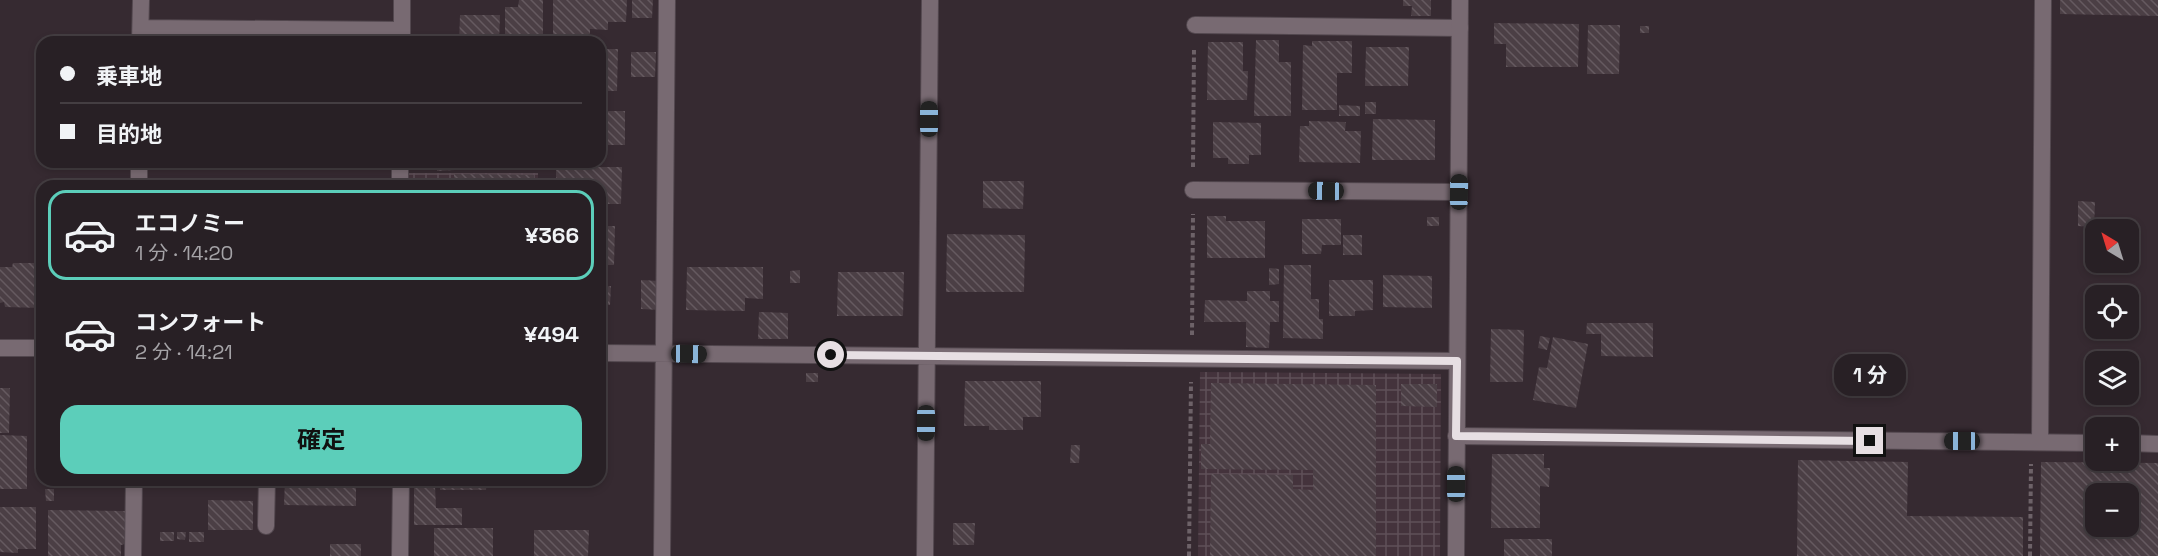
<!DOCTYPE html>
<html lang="ja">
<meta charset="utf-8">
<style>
:root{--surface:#282025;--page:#30282d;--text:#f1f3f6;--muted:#a5a3a7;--line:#443e42;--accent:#5cceba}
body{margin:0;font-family:"Space Grotesk","Noto Sans JP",sans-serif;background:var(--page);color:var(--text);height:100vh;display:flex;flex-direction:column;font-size:22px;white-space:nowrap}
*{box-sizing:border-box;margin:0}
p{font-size:20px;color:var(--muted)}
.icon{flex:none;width:33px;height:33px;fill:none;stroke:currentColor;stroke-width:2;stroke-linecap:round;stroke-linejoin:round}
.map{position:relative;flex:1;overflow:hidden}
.sheet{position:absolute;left:36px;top:180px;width:570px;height:306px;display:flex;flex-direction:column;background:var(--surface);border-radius:18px;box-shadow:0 3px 9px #0003,0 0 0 2px var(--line)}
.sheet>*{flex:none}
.banner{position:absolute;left:36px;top:36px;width:570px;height:132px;border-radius:18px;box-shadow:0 3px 9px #0003,0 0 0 2px var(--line);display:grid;align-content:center;height:132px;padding:0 24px;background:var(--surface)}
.needle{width:39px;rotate:322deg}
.tools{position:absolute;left:2085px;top:219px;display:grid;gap:12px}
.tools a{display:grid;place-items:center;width:54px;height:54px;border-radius:12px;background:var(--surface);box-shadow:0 3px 9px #0003,0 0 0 2px var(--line);font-size:30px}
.end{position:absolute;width:27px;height:27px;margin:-14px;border:8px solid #e7dfe3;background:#111;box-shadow:0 0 0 3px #111}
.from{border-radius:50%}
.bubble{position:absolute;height:42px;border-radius:18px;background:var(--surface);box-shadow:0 3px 9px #0003,0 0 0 2px var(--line);font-size:20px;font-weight:700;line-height:42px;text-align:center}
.car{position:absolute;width:18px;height:36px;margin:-18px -9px;border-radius:8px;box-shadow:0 0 4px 2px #0007;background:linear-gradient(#222 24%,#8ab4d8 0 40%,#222 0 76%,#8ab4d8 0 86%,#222 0)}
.banner b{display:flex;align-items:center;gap:21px;height:57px;font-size:22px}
.banner b+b{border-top:2px solid var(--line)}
.banner i{width:15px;height:15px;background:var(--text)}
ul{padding:10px 0 0;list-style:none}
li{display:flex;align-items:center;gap:18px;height:90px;margin:0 12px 9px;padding:0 12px;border:3px solid transparent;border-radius:18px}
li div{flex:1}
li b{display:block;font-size:22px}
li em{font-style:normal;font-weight:700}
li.selected{border-color:var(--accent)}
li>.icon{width:54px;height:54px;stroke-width:1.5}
.primary-button{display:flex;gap:12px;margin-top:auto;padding:12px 24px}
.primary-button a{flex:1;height:69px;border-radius:18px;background:var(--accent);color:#111;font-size:24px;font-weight:700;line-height:69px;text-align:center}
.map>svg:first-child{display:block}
.industrial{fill:url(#industrial-grid)}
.building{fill:url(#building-back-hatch);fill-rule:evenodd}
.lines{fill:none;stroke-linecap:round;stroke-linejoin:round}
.minor-casing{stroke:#52474e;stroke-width:18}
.tertiary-casing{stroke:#52474e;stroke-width:18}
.path{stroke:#6d6268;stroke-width:4;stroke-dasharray:4.5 3;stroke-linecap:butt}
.minor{stroke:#786a72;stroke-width:16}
.tertiary{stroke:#786a72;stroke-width:16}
.route{stroke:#e7dfe3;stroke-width:8}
</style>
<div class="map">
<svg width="2158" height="556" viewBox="0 0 2158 556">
<defs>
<pattern id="industrial-grid" width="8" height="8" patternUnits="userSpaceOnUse" patternTransform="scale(1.5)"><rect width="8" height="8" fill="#44333c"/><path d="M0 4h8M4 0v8" fill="none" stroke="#5f5058"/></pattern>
<pattern id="building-back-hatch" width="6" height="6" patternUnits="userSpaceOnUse" patternTransform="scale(1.5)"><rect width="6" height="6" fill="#4b3f45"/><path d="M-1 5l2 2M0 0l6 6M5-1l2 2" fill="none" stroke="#655a60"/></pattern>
</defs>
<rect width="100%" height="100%" fill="#362a31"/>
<path class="industrial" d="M409,173H538V186H409Z
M1200,372L1441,374L1440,556H1198Z"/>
<path class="building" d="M519,0H543V42H505V7H518Z
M553,0H627L626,22H608V30L590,29V34H553Z
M632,0H653L652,18H632Z
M1403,0H1431V16H1411L1412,6H1403Z
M2060,0H2158V16L2060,14Z
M460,15H500L499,42H459Z
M1494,23L1579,24L1578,67H1506V44H1494Z
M1588,25H1620L1619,74H1587Z
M1640,26H1649V33H1640Z
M1256,40H1279V62H1291V116H1254Z
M1312,41H1352V73H1337V110H1302L1303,45L1312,46Z
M1208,42H1243V71H1248L1247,100H1207Z
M1366,47H1409L1408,86H1365Z
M600,49H618L617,91H600Z
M631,52H656L655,77H631Z
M1365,102H1376V114H1365Z
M1339,105L1360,106V116H1339Z
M600,111H625V145H600Z
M1373,119L1435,120V160H1372Z
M1309,121L1346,122L1345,131H1361L1360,163L1299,162L1300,126H1309Z
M1213,122L1261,123V155H1249V164H1228V158H1213Z
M437,162H455V170L437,171Z
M556,167H622L621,204H600V186H556Z
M454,174L534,175V186H454Z
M541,180H552V186H541Z
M983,181H1024L1023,209L983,208Z
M2078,201L2095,202L2094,227L2078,226Z
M1207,216H1226V221H1265V258H1207Z
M1427,217H1439V226H1427Z
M1302,219H1341V245H1322L1321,254H1302Z
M600,226H615L614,265H600Z
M947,234L1025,235L1024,292H946Z
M1343,235H1362V255H1343Z
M13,263H42V308L5,307L4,302L0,303V267H12Z
M1284,265H1311V299H1319V319H1323V339L1283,338Z
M687,267H763V299L745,298V311L686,310Z
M1269,268L1279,269V284L1269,285Z
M800,270V283H790V271Z
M838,272H904L903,316H837Z
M1383,275L1432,276V308L1383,307Z
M641,280L660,281V310L641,309Z
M1329,280H1373V310L1355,311V316H1329Z
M611,286L610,305H600V287Z
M1247,291H1270V301H1279V322H1270L1269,348L1246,347V322H1204L1205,300L1247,301Z
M759,312L788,313V339H758Z
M1587,323H1653V357L1601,356V334H1586Z
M1491,329L1524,330L1523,382H1490Z
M1540,336L1550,338L1547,350L1538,348Z
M1553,337L1588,344L1576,408L1533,400L1539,367L1547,368Z
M806,373H818V382H806Z
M965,381H1041V417H1023V430H989V426H964Z
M1211,383L1376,385V556H1210L1211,474L1293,475V489L1313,490V470L1201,469V444H1210Z
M1401,384H1437V407L1401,406Z
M0,388H10L9,433H0Z
M0,435L27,436V489H0Z
M1071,445H1080L1079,463H1070Z
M1492,454H1544V468H1550L1549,487L1540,486V528H1491Z
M1798,460L1908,462L1907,516L2023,517V556H1797Z
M2041,462L2158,463V556H2040ZM2096,494H2128V526H2096Z
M48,480H74V485H48Z
M211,480H252V483H211Z
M285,480H356V506L284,505Z
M414,480H487L486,490H440V483H414Z
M414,486H435L436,508H462V525H414Z
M45,489H54V501H46Z
M208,500L253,501V530H208Z
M0,507H36V549H18V553L0,552Z
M48,510L125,511V544L121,545V556H48Z
M953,523H975L974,545H953Z
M434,528H493V556H434Z
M534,530H589L588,556H534Z
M160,532H174V541H160Z
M177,532H186L185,540L177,539Z
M189,532H204V542H189Z
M1504,539H1552V556H1504Z
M330,544H361V556H330Z"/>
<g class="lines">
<g class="minor-casing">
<path id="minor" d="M1195,25L1460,28
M141,28L402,30
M140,42L141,0
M402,42V0
M139,186V162
M400,186V162
M1193,190L1459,192
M0,348H42
M600,353L1457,361
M1456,436L2096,443
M2040,442L2043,0
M2128,443L2158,444
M266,526L267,480
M133,556L134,480
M400,556L401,480
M662,556L667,0
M925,556L930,0"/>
</g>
<g class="tertiary-casing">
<path id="tertiary" d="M1456,556L1460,0"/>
</g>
<path class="path" d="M1193,167L1194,49
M1192,335L1193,214
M1189,556L1191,382
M2030,556L2031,464"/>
<use href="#minor" class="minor"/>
<use href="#tertiary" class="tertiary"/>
</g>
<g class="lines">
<path class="route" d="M831,355L1457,361L1456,436L1870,441"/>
</g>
</svg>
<div class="tools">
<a><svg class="needle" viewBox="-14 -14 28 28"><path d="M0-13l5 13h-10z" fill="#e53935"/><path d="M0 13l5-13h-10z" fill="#a5a3a7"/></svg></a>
<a><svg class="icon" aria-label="locate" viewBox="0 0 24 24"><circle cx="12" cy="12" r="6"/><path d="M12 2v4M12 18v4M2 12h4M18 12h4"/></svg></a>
<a><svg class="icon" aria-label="layers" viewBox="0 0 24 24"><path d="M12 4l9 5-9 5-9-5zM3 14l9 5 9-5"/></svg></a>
<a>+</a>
<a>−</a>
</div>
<i class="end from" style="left:831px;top:355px"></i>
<i class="end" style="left:1870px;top:441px"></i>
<div class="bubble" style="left:1834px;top:354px;width:72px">1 分</div>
<i class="car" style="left:929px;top:119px;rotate:0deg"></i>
<i class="car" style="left:1326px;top:191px;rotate:271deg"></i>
<i class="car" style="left:1459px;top:192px;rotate:1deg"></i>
<i class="car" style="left:689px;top:354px;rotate:91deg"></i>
<i class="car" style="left:926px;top:423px;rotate:180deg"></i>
<i class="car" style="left:1962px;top:441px;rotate:270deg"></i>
<i class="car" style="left:1456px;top:484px;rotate:0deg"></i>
<div class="banner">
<b><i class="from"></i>乗車地</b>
<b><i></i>目的地</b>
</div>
<section class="sheet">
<ul>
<li class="selected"><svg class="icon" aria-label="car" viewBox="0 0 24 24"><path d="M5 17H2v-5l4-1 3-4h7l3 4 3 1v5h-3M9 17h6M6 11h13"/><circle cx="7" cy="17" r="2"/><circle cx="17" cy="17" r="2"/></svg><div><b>エコノミー</b><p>1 分 · 14:20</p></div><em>¥366</em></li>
<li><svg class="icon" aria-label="car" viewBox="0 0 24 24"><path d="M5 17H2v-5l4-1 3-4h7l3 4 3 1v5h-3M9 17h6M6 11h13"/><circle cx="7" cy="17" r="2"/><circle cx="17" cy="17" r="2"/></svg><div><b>コンフォート</b><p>2 分 · 14:21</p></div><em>¥494</em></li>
</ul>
<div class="primary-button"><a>確定</a></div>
</section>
</div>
